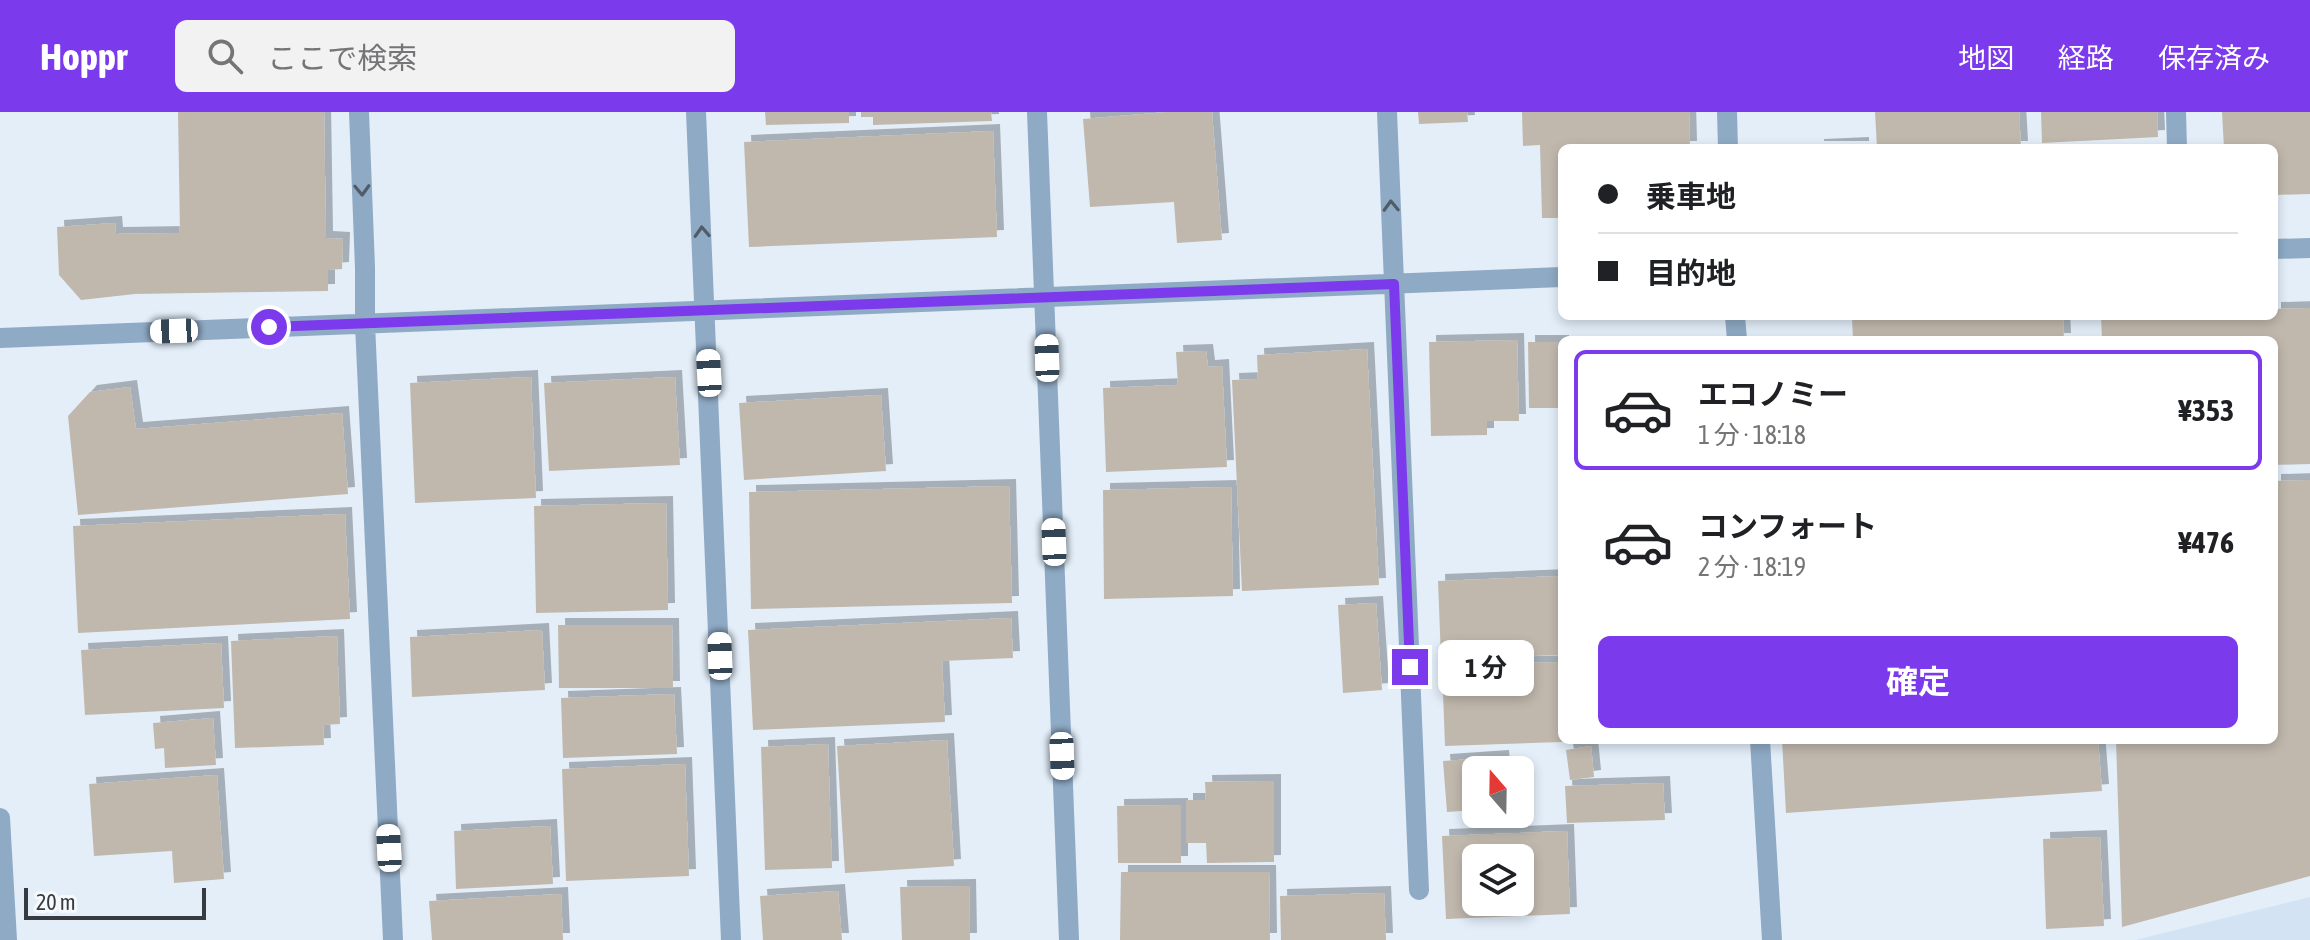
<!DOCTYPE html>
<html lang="ja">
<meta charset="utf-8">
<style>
:root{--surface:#fff;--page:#f2f2f2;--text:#202124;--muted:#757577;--line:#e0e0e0;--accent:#7c3aed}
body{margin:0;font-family:"Asap Condensed","Noto Sans JP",sans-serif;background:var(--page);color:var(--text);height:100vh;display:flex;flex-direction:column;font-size:30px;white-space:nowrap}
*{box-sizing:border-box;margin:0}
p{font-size:26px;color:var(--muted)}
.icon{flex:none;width:44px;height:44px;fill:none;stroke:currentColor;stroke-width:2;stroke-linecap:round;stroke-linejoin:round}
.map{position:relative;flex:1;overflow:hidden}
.panel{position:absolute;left:1558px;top:224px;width:720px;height:408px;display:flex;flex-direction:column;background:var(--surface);border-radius:12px;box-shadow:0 4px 12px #0003}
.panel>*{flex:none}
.banner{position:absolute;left:1558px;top:32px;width:720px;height:176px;border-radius:12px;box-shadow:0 4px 12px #0003;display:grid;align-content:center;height:176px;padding:0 40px;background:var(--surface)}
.needle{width:52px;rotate:340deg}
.tools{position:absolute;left:1462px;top:644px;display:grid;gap:16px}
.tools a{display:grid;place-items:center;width:72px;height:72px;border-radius:12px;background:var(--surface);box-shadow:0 4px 12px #0003;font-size:40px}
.scale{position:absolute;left:24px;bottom:20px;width:182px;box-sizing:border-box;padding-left:8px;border:4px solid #373b3f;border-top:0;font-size:22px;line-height:28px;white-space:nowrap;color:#373b3f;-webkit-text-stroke:6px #f6faff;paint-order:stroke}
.end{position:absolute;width:36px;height:36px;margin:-18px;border:10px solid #7c3aed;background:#fff;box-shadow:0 0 0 4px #fff}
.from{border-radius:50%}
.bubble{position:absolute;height:56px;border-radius:12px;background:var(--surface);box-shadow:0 4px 12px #0003;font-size:26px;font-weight:700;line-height:56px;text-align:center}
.car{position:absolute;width:24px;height:48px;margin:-24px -12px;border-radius:10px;box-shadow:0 0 6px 2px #0007;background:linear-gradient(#fff 24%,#345 0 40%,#fff 0 76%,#345 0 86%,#fff 0)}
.banner b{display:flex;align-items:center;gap:28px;height:76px;font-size:30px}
.banner b+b{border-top:2px solid var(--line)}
.banner i{width:20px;height:20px;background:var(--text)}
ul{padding:14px 0 0;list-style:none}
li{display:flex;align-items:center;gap:24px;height:120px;margin:0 16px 12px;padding:0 24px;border:4px solid transparent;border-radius:12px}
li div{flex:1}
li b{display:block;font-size:30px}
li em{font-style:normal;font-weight:700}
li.active{border-color:var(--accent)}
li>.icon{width:72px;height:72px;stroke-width:1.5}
.primary-button{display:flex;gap:16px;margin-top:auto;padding:16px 40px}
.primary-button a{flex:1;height:92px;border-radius:12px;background:var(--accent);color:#fff;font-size:32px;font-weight:700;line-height:92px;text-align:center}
header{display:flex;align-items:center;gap:48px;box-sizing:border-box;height:112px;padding:0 40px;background:var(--accent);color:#fff}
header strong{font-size:38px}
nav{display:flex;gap:44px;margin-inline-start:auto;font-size:28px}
.search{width:560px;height:72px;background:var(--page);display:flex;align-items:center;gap:20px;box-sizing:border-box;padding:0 28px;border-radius:12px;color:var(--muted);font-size:30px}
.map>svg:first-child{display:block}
.built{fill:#d3e3f3}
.building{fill:#c1b8ad;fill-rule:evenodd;filter:url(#shadow)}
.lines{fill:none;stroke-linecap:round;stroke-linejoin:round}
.minor{stroke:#8faac5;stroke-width:20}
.oneway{stroke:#515c67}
.route{stroke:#7c3aed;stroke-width:10}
</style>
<header>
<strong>Hoppr</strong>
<div class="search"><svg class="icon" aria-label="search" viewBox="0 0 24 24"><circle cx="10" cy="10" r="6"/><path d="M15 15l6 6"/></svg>ここで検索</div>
<nav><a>地図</a><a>経路</a><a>保存済み</a></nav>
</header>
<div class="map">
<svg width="2310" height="828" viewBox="0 0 2310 828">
<defs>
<filter id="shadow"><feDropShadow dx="7" dy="-7" stdDeviation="0" flood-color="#0004"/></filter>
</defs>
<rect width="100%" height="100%" fill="#e3eef9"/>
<path class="built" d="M2310,785V828H2135Z"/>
<path class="building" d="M178,0H324L326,126L343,127L342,157L328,158V179L135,182L81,188L59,163L57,115L115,111L116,122L180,121Z
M765,0H849V11L766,13Z
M861,0H991L992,9L873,13V5H861Z
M1168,0H1212L1222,128L1177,131L1174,90L1090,95L1083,7Z
M1418,0H1467L1468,10L1419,12Z
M1522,0H1689L1690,36H1562V106H1542L1540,33L1523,34Z
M1875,0H2019L2021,36H1877Z
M2041,0H2157L2158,25L2042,31Z
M2222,0H2310V82L2274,83V36H2224Z
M993,19L997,125L749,135L744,30Z
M1862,32V36H1817V34Z
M2310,196V352L2274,353V228H2102L2101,204H2274V197Z
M1915,204H2063L2064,228H1853L1852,206Z
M1517,228L1519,309H1487V323L1431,324L1429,230Z
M1528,230H1562V296H1529Z
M1367,237L1379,473L1242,479L1232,268L1258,267L1257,243Z
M1206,239L1208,255L1222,254L1227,355L1106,360L1103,276L1178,273L1176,240Z
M531,265L536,386L415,391L410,271Z
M675,265L680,353L549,359L544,271Z
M130,275L136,317L342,301L348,382L78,403L68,304L90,280Z
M881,283L886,359L744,368L739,291Z
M2310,368V764L2122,815L2116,628H2274V369Z
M1009,374L1012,491L751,497L749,380Z
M1231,375L1233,484L1104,487L1103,378Z
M666,391L668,498L536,501L534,394Z
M345,402L350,507L78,521L73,414Z
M1562,464V543L1441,547L1438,469Z
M1376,491L1382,578L1343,581L1338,493Z
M1011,506L1013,546L942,549L945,610L753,618L748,518Z
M558,513H672L673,576H559Z
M542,518L545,578L412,585L410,525Z
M337,524L340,612L323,613L324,633L235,636L231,529Z
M221,531L224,596L85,603L81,538Z
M1562,550V630L1445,634L1442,554Z
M674,582L677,642L563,646L561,586Z
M213,606L216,653L165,656L164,636L155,637L153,611Z
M947,628L954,754L845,761L837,634Z
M1782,628H2098L2102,679L1786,701Z
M828,632L832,756L765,758L761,635Z
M1591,634L1594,665L1570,668L1566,638Z
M1502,645L1503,658H1476V698L1447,700L1443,649Z
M685,652L689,764L566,769L562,657Z
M217,663L224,767L174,771L172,739L94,744L89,672Z
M1274,669V750L1207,751L1206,731H1186V688H1206L1205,670Z
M1663,671L1665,708L1567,711L1565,674Z
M1181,693V751H1118L1117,694Z
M550,714L553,772L456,777L454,719Z
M1567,719L1570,802L1446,807L1442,724ZM1476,746H1520V790H1476Z
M2100,725L2104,814L2046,817L2043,727Z
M1121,760H1269L1270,828H1120Z
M969,774L970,828H902L900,775Z
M838,779L842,828H763L760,784Z
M1384,781L1386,828H1281L1280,784Z
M561,782L563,828H432L429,789Z"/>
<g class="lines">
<path class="minor" d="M359,0L365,156V212L393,828
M696,0L731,828
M1037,0L1069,828
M1387,0L1419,778
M1727,0L1728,36
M2176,0L2177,36
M2274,137L2310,136
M1735,204L1737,228
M0,226L1562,165
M1760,628L1772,828
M0,706L7,828"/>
</g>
<defs><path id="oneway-chevron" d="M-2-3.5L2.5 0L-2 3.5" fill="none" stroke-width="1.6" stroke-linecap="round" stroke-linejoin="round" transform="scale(2)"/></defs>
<g class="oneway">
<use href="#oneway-chevron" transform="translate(362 78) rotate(88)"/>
<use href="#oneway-chevron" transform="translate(1391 94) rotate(-92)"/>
<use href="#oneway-chevron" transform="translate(702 120) rotate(-93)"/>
</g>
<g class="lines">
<path class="route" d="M269,215L1394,172L1410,555"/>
</g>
</svg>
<div class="tools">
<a><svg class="needle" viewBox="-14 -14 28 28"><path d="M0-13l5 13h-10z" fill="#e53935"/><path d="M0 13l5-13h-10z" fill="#757577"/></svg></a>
<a><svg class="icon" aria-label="layers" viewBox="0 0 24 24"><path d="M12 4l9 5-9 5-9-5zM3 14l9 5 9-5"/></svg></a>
</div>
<div class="scale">20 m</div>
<i class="end from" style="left:269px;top:215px"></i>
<i class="end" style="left:1410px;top:555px"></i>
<div class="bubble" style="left:1438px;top:528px;width:96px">1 分</div>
<i class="car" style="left:174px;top:219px;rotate:268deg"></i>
<i class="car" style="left:1047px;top:246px;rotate:358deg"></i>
<i class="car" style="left:709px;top:261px;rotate:357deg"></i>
<i class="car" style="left:1054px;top:430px;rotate:358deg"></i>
<i class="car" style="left:720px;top:544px;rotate:358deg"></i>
<i class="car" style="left:1062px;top:644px;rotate:178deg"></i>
<i class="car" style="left:389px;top:736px;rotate:357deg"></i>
<div class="banner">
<b><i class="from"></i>乗車地</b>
<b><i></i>目的地</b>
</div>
<section class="panel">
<ul>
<li class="active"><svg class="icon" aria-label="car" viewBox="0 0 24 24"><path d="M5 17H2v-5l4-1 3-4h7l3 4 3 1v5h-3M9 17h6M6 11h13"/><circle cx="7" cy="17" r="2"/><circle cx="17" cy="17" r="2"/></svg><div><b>エコノミー</b><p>1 分 · 18:18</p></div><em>¥353</em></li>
<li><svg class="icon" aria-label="car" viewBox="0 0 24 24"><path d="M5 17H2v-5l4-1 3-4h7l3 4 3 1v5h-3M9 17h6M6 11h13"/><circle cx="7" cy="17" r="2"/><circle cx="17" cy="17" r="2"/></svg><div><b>コンフォート</b><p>2 分 · 18:19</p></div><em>¥476</em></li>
</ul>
<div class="primary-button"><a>確定</a></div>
</section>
</div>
